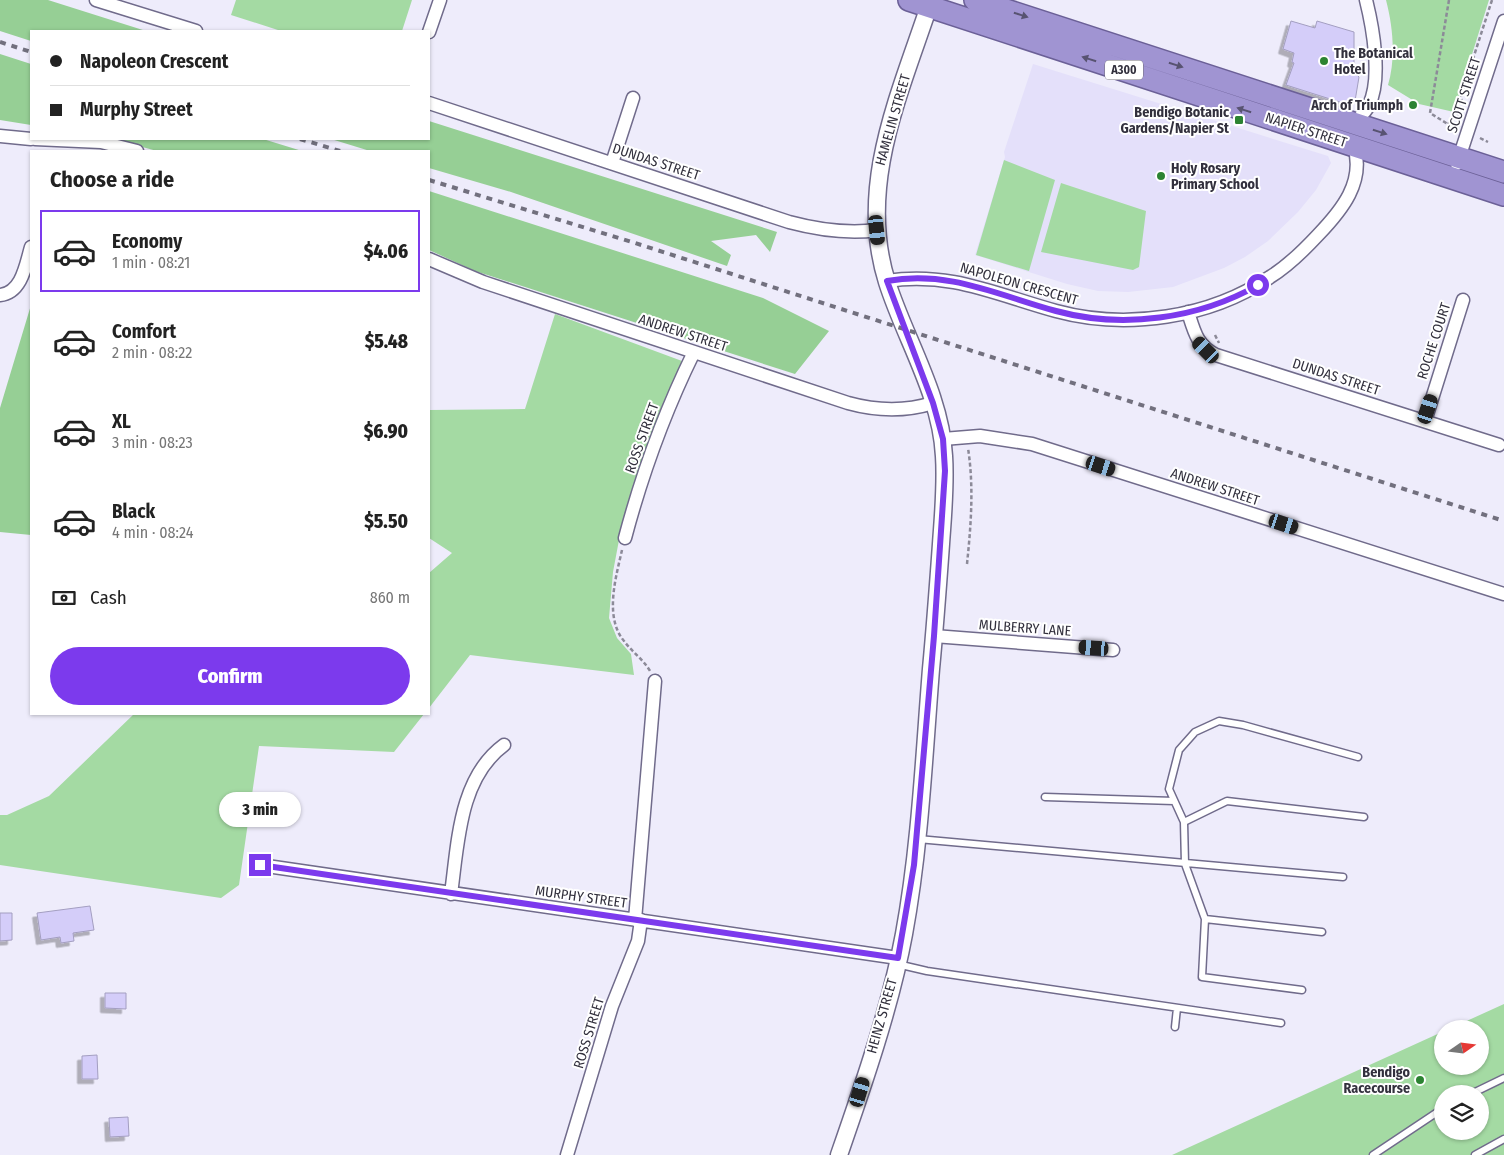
<!DOCTYPE html>
<meta charset="utf-8">
<style>
:root{--surface:#fff;--page:#f6f6f6;--text:#222;--muted:#767676;--line:#e0e0e0;--accent:#7c3aed}
body{margin:0;font-family:"Fira Sans Condensed",sans-serif;background:var(--page);color:var(--text);height:100vh;display:flex;flex-direction:column;font-size:19px;white-space:nowrap}
*{box-sizing:border-box;margin:0}
p{font-size:16px;color:var(--muted)}
.icon{flex:none;width:28px;height:28px;fill:none;stroke:currentColor;stroke-width:2;stroke-linecap:round;stroke-linejoin:round}
.map{position:relative;flex:1;overflow:hidden}
.panel{position:absolute;left:30px;top:150px;width:400px;height:565px;display:flex;flex-direction:column;background:var(--surface);border-radius:0px;box-shadow:0 1px 4px #0004}
.panel>*{flex:none}
.banner{position:absolute;left:30px;top:30px;width:400px;height:110px;border-radius:0px;box-shadow:0 1px 4px #0004;display:grid;align-content:center;height:110px;padding:0 20px;background:var(--surface)}
.needle{width:32px;rotate:76deg}
.controls{position:absolute;left:1434px;top:1020px;display:grid;gap:10px}
.controls a{display:grid;place-items:center;width:55px;height:55px;border-radius:50%;background:var(--surface);box-shadow:0 1px 4px #0004;font-size:25px}
.end{position:absolute;width:22px;height:22px;margin:-11px;border:6px solid #7c3aed;background:#fff;box-shadow:0 0 0 2px #fff}
.from{border-radius:50%}
.bubble{position:absolute;height:35px;border-radius:18px;background:var(--surface);box-shadow:0 1px 4px #0004;font-size:16px;font-weight:800;line-height:35px;text-align:center}
.car{position:absolute;width:15px;height:30px;margin:-15px -8px;border-radius:6px;box-shadow:0 0 4px 1px #0007;background:linear-gradient(#222 24%,#8ab4d8 0 40%,#222 0 76%,#8ab4d8 0 86%,#222 0)}
.banner b{display:flex;align-items:center;gap:18px;height:48px;font-size:19px}
.banner b+b{border-top:1px solid var(--line)}
.banner i{width:12px;height:12px;background:var(--text)}
ul{padding:0;list-style:none}
li{display:flex;align-items:center;gap:15px;height:82px;margin:0 10px 8px;padding:0 10px;border:2px solid transparent;border-radius:0px}
li div{flex:1}
li b{display:block;font-size:19px}
li em{font-style:normal;font-weight:800}
li.on{border-color:var(--accent)}
li>.icon{width:45px;height:45px;stroke-width:1.5}
h2{padding:0 20px;font-size:22px;line-height:60px}
.pay{display:flex;align-items:center;gap:12px;height:55px;padding:0 20px;font-size:19px}
.pay p{margin-inline-start:auto}
.action{display:flex;gap:10px;margin-top:auto;padding:10px 20px}
.action a{flex:1;height:58px;border-radius:30px;background:var(--accent);color:#fff;font-size:20px;font-weight:800;line-height:58px;text-align:center}
.map>svg:first-child{display:block}
.built{fill:#e4e0fa}
.green{fill:#a4daa3;fill-rule:evenodd}
.forest{fill:#96cf95}
.building{fill:#d4cdf9;stroke:#a39ec0;filter:url(#shadow)}
.lines{fill:none;stroke-linecap:round;stroke-linejoin:round}
.service-casing{stroke:#706b8b;stroke-width:9}
.minor-casing{stroke:#706b8b;stroke-width:15}
.tertiary-casing{stroke:#706b8b;stroke-width:19}
.trunk-casing{stroke:#6b6097;stroke-width:24}
.path{stroke:#8c8a98;stroke-width:2.5;stroke-dasharray:4 2.5;stroke-linecap:butt}
.service{stroke:#fff;stroke-width:6}
.minor{stroke:#fff;stroke-width:12}
.tertiary{stroke:#fff;stroke-width:16}
.trunk{stroke:#a094d2;stroke-width:21}
.rail{stroke:#72707e;stroke-width:4;stroke-dasharray:6 6;stroke-linecap:butt}
.oneway{fill:#585371}
.route{stroke:#7c3aed;stroke-width:6}
.poi-dot{fill:#2c8332;stroke:#fff;stroke-width:2}
.labels{text-anchor:middle;dominant-baseline:central;stroke-width:4;stroke-linejoin:round;paint-order:stroke}
.shield{fill:#fff;stroke:#706e77;stroke-width:1}
.shield-label{font-size:12px;font-weight:bold;fill:#32303d}
.poi-label{font-size:14px;font-weight:bold;fill:#32303d;stroke:#fff;text-anchor:end}
.street-label{font-size:14px;fill:#32303d;stroke:#fff}
</style>
<div class="map">
<svg width="1504" height="1155" viewBox="0 0 1504 1155">
<defs>
<filter id="shadow"><feDropShadow dx="-4.5" dy="4.5" stdDeviation="0" flood-color="#0004"/></filter>
</defs>
<rect width="100%" height="100%" fill="#eeecfb"/>
<path class="built" d="M1033,64L1328,156L1331,163L1316,190L1298,212L1268,241L1245,257L1224,268L1173,287L1128,292L1098,291L1067,284L975,255L1005,157L1004,152Z"/>
<path class="green" d="M236,0H412L402,31H281L231,15Z
M1386,0H1489L1454,112L1419,104L1388,85C1396,58 1393,27 1386,0Z
M1004,160L1055,180L1029,271L976,255Z
M1061,183L1146,211L1139,267L1133,270L1041,252Z
M555,314L682,361L651,441L622,524L613,572L609,618L617,638L631,654L634,675L470,655L429,708V573L452,553L429,538V410L525,409Z
M134,714H424L394,752L259,746L239,885L221,898L0,865V815H7L49,796Z
M1504,1004V1155H1172L1442,1032V1066H1480V1029H1449ZM1442,1094H1480V1131H1442Z"/>
<path class="forest" d="M0,0H48L146,31H31V41L0,31Z
M0,54L31,64V125L0,120Z
M429,121L777,232L770,252L756,235L711,241L731,255L727,266L511,192L429,168V151H370L331,139H429Z
M113,139H263L302,151H157Z
M429,191L763,298L829,331L795,374L475,271L429,250Z
M31,305V535L0,532V408Z"/>
<path class="building" d="M1291,21L1315,28L1317,21L1354,32V72L1359,77L1355,101L1349,105L1286,85L1294,63L1292,62L1294,53L1283,49Z
M90,906L94,930L73,933L74,941L61,943L60,937L41,940L37,913Z
M0,913H12V940L0,941Z
M105,993H126V1009L105,1008Z
M97,1055L98,1079H82V1056Z
M128,1117L129,1136L110,1137L109,1118Z"/>
<g class="lines">
<g class="service-casing">
<path id="service" d="M1045,797L1174,801
M1184,822L1227,801L1364,817
M918,839L1343,877
M1205,919L1322,932
M897,964L927,971L1281,1023
M1302,990L1202,977L1205,919L1185,864L1184,822L1169,789L1179,750L1195,732L1219,721L1243,725L1358,757
M1175,1027L1177,1008
M1471,1094L1504,1078
M1373,1155L1442,1109
M1475,1155L1504,1139"/>
</g>
<g class="minor-casing">
<path id="minor" d="M96,0L196,31
M429,32L440,0
M429,103L789,222C819,230 847,234 877,230
M1354,123C1359,118 1366,112 1369,105C1382,79 1373,28 1366,0
M0,136L31,139
M35,139L101,142L137,151
M612,163L633,98
M1457,164L1504,21
M429,259L483,282L848,403C877,411 904,412 933,403
M887,281C950,271 997,295 1056,311C1126,330 1210,318 1270,277C1288,266 1304,250 1318,235C1342,210 1365,182 1354,146
M0,295C22,293 26,264 31,247
M1188,312C1194,331 1197,346 1216,355L1499,445
M1425,421L1463,300
M943,439L980,436L1032,444L1504,594
M625,538C642,474 665,411 694,352
M934,636L1113,650
M260,865L898,958
M451,894C458,843 459,778 504,745
M635,920L655,681
M567,1155L612,1006L638,941L641,920"/>
</g>
<g class="tertiary-casing">
<path id="tertiary" d="M839,1155C863,1086 891,1005 904,934C920,847 924,757 931,669C935,627 938,586 941,544C943,515 946,485 944,456C941,395 905,339 887,282C857,187 899,96 929,6"/>
</g>
<g class="trunk-casing">
<path id="trunk" d="M909,0L1504,195
M975,0L1504,172"/>
</g>
<path class="path" d="M1449,0L1430,113L1451,126
M1462,103L1461,96L1492,0
M1448,124L1459,113
M1480,138L1488,142
M1215,335L1219,343
M622,550C616,577 604,617 624,641C632,652 643,659 650,671
M967,564C971,525 974,487 968,448"/>
<use href="#service" class="service"/>
<use href="#minor" class="minor"/>
<use href="#tertiary" class="tertiary"/>
<use href="#trunk" class="trunk"/>
<path class="rail" d="M0,42L31,52
M300,139L340,151
M429,180L635,243L1504,521"/>
</g>
<defs><path id="oneway-solid" d="M-6-.8H1V-3.2L6.5 0L1 3.2V.8H-6Z" transform="scale(1.25)"/></defs>
<g class="oneway">
<use href="#oneway-solid" transform="translate(1021 15) rotate(18)"/>
<use href="#oneway-solid" transform="translate(1089 59) rotate(-162)"/>
<use href="#oneway-solid" transform="translate(1176 65) rotate(18)"/>
<use href="#oneway-solid" transform="translate(1244 110) rotate(-162)"/>
<use href="#oneway-solid" transform="translate(1380 132) rotate(18)"/>
</g>
<g class="lines">
<path class="route" d="M260,865L898,958L914,865L934,636L945,471L943,439L933,403L887,281C949,270 997,295 1056,311C1122,329 1199,319 1258,285"/>
</g>
<g class="poi-dot">
<circle cx="1324" cy="61" r="5"/>
<circle cx="1413" cy="105" r="5"/>
<rect x="1234" y="115" width="10" height="10" rx="2.5"/>
<circle cx="1161" cy="176" r="5"/>
<circle cx="1420" cy="1080" r="5"/>
</g>
<g class="labels">
<rect class="shield" x="1105" y="60.5" width="38" height="19" rx="4"/>
<g class="shield-label">
<text x="1124" y="70">A300</text>
</g>
<g class="poi-label">
<text x="1334" y="53" text-anchor="start">The Botanical<tspan x="1334" dy="16">Hotel</tspan></text>
<text x="1403" y="105">Arch of Triumph</text>
<text x="1229" y="112">Bendigo Botanic<tspan x="1229" dy="16">Gardens/Napier St</tspan></text>
<text x="1171" y="168" text-anchor="start">Holy Rosary<tspan x="1171" dy="16">Primary School</tspan></text>
<text x="1410" y="1072">Bendigo<tspan x="1410" dy="16">Racecourse</tspan></text>
</g>
<g class="street-label">
<text transform="translate(1464 95) rotate(-72)">SCOTT STREET</text>
<text transform="translate(893 120) rotate(-74)">HAMELIN STREET</text>
<text transform="translate(1306 130) rotate(18)">NAPIER STREET</text>
<text transform="translate(656 162) rotate(18)">DUNDAS STREET</text>
<text transform="translate(1019 284) rotate(16)">NAPOLEON CRESCENT</text>
<text transform="translate(683 333) rotate(18)">ANDREW STREET</text>
<text transform="translate(1434 341) rotate(-72)">ROCHE COURT</text>
<text transform="translate(1336 377) rotate(18)">DUNDAS STREET</text>
<text transform="translate(642 438) rotate(-70)">ROSS STREET</text>
<text transform="translate(1215 487) rotate(18)">ANDREW STREET</text>
<text transform="translate(1025 628) rotate(4)">MULBERRY LANE</text>
<text transform="translate(581 897) rotate(8)">MURPHY STREET</text>
<text transform="translate(882 1016) rotate(-74)">HEINZ STREET</text>
<text transform="translate(589 1033) rotate(-73)">ROSS STREET</text>
</g>
</g>
</svg>
<div class="controls">
<a><svg class="needle" viewBox="-14 -14 28 28"><path d="M0-13l5 13h-10z" fill="#e53935"/><path d="M0 13l5-13h-10z" fill="#767676"/></svg></a>
<a><svg class="icon" aria-label="layers" viewBox="0 0 24 24"><path d="M12 4l9 5-9 5-9-5zM3 14l9 5 9-5"/></svg></a>
</div>
<i class="end from" style="left:1258px;top:285px"></i>
<i class="end" style="left:260px;top:865px"></i>
<div class="bubble" style="left:219px;top:792px;width:82px">3 min</div>
<i class="car" style="left:877px;top:230px;rotate:174deg"></i>
<i class="car" style="left:1206px;top:350px;rotate:315deg"></i>
<i class="car" style="left:1428px;top:409px;rotate:18deg"></i>
<i class="car" style="left:1101px;top:466px;rotate:108deg"></i>
<i class="car" style="left:1284px;top:524px;rotate:108deg"></i>
<i class="car" style="left:1094px;top:648px;rotate:274deg"></i>
<i class="car" style="left:860px;top:1092px;rotate:17deg"></i>
<div class="banner">
<b><i class="from"></i>Napoleon Crescent</b>
<b><i></i>Murphy Street</b>
</div>
<section class="panel">
<h2>Choose a ride</h2>
<ul>
<li class="on"><svg class="icon" aria-label="car" viewBox="0 0 24 24"><path d="M5 17H2v-5l4-1 3-4h7l3 4 3 1v5h-3M9 17h6M6 11h13"/><circle cx="7" cy="17" r="2"/><circle cx="17" cy="17" r="2"/></svg><div><b>Economy</b><p>1 min · 08:21</p></div><em>$4.06</em></li>
<li><svg class="icon" aria-label="car" viewBox="0 0 24 24"><path d="M5 17H2v-5l4-1 3-4h7l3 4 3 1v5h-3M9 17h6M6 11h13"/><circle cx="7" cy="17" r="2"/><circle cx="17" cy="17" r="2"/></svg><div><b>Comfort</b><p>2 min · 08:22</p></div><em>$5.48</em></li>
<li><svg class="icon" aria-label="car" viewBox="0 0 24 24"><path d="M5 17H2v-5l4-1 3-4h7l3 4 3 1v5h-3M9 17h6M6 11h13"/><circle cx="7" cy="17" r="2"/><circle cx="17" cy="17" r="2"/></svg><div><b>XL</b><p>3 min · 08:23</p></div><em>$6.90</em></li>
<li><svg class="icon" aria-label="car" viewBox="0 0 24 24"><path d="M5 17H2v-5l4-1 3-4h7l3 4 3 1v5h-3M9 17h6M6 11h13"/><circle cx="7" cy="17" r="2"/><circle cx="17" cy="17" r="2"/></svg><div><b>Black</b><p>4 min · 08:24</p></div><em>$5.50</em></li>
</ul>
<div class="pay"><svg class="icon" aria-label="cash" viewBox="0 0 24 24"><path d="M3 7h18v10H3z"/><circle cx="12" cy="12" r="2"/></svg>Cash<p>860 m</p></div>
<div class="action"><a>Confirm</a></div>
</section>
</div>
